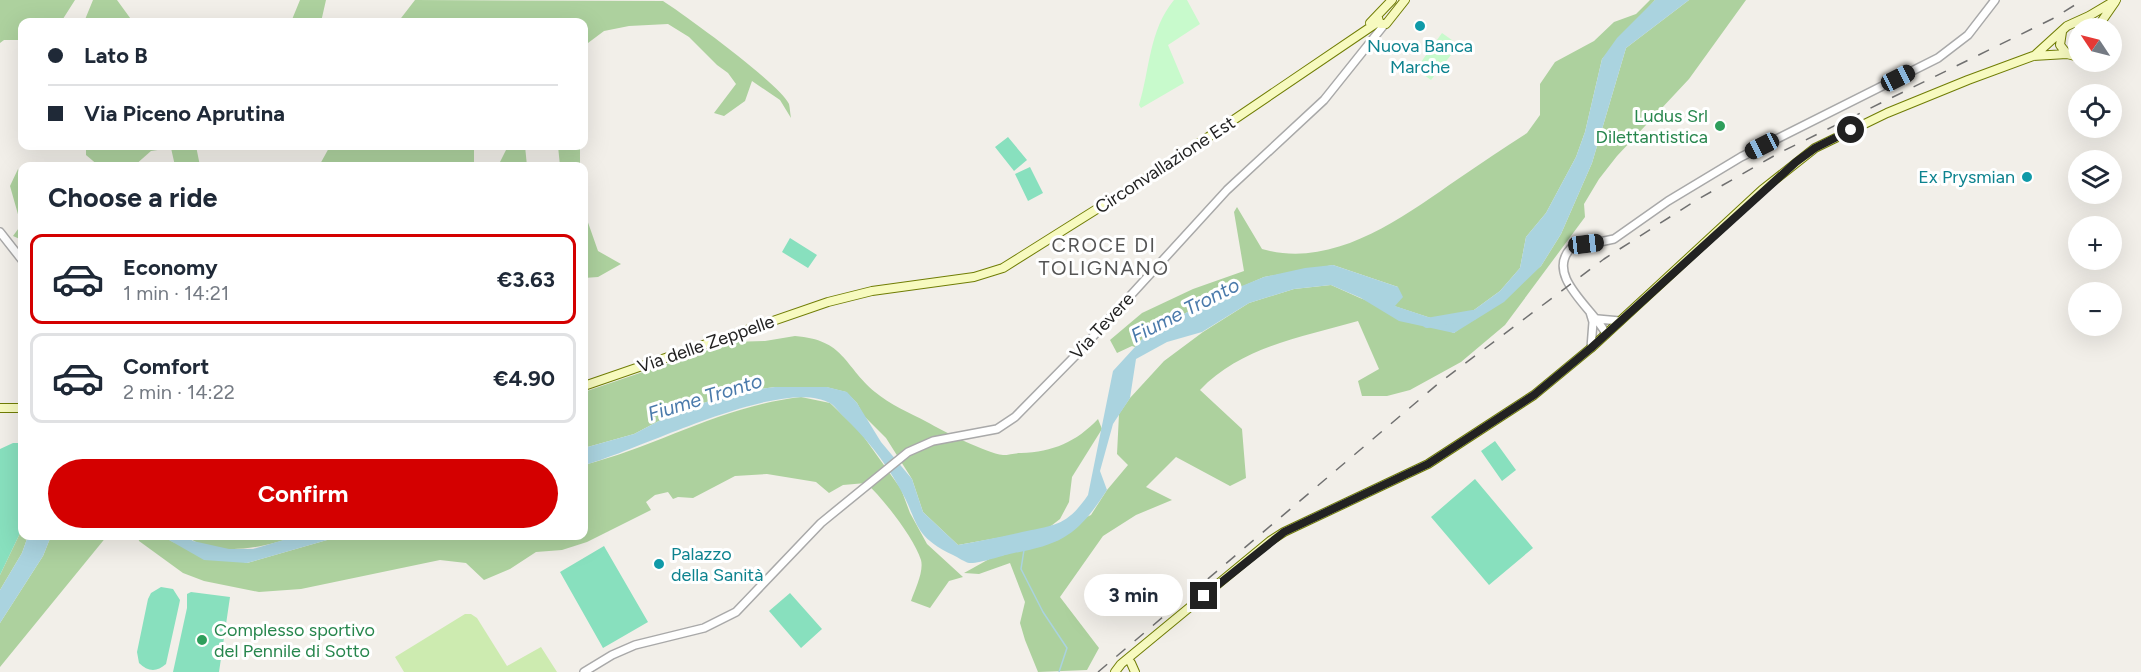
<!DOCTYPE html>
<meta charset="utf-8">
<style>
:root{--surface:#fff;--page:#f6f6f7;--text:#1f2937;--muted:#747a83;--line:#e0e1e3;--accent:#d40000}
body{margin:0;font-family:Figtree,sans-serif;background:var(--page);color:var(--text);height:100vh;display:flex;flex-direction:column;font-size:22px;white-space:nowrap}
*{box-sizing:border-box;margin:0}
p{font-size:20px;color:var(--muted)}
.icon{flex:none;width:33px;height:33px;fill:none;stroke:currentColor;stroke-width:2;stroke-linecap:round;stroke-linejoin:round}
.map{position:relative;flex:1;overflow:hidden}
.panel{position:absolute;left:18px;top:162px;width:570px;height:378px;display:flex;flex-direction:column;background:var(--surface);border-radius:12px;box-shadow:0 6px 24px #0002}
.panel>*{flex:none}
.guide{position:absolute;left:18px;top:18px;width:570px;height:132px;border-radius:12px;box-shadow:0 6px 24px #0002;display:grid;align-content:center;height:132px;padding:0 30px;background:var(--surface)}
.needle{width:39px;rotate:305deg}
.buttons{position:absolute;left:2068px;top:18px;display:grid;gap:12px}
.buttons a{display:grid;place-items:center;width:54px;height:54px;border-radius:50%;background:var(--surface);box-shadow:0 6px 24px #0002;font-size:30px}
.end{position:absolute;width:27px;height:27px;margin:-14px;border:8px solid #222;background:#fff;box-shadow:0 0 0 3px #fff}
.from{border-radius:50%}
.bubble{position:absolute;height:42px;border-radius:21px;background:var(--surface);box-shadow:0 6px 24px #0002;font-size:20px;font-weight:700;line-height:42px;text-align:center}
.car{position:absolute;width:18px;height:36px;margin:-18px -9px;border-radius:8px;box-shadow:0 0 4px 2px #0007;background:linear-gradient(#222 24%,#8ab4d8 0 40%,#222 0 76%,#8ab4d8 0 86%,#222 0)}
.guide b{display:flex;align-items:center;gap:21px;height:57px;font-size:22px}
.guide b+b{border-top:2px solid var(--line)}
.guide i{width:15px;height:15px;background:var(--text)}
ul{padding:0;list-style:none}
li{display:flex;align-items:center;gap:18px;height:90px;margin:0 12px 9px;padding:0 18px;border:3px solid var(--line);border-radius:12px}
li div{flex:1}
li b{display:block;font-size:22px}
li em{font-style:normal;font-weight:700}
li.active{border-color:var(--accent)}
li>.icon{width:54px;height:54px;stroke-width:1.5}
h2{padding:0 30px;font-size:27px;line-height:72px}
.action{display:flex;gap:12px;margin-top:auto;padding:12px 30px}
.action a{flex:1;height:69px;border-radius:36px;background:var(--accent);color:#fff;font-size:24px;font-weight:700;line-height:69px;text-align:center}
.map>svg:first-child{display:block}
.grass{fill:#cdebb0}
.forest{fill:#add19e}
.park{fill:#c8facc}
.pitch{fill:#88e0be}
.water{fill:#aad3df}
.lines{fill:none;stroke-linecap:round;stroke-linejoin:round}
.stream{stroke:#aad3df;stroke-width:1.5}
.river{stroke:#aad3df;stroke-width:10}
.tertiary-casing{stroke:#a9a9a9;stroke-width:10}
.secondary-casing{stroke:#707d05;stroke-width:10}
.tertiary{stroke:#fff;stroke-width:7}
.secondary{stroke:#f7fabf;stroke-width:8}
.rail{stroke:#707070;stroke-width:1.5;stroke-dasharray:12 12;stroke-linecap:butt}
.route{stroke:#222;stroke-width:8}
.culture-dot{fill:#0f9aa8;stroke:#fff;stroke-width:2}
.leisure-dot{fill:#2e9e5b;stroke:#fff;stroke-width:2}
.labels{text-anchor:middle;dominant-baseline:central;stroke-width:6;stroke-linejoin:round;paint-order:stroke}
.culture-label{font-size:18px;fill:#0d838f;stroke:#fff}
.leisure-label{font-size:18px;fill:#27864d;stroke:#fff;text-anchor:end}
.street-label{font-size:18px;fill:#222;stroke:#fff}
.neighbourhood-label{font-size:20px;letter-spacing:1.5px;fill:#555;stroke:#fff}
.water-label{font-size:20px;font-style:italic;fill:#4a7aab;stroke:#fff}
</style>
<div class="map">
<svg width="2141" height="672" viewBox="0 0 2141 672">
<rect width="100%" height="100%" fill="#f2efe9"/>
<path class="grass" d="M465,614H471L477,618L507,666L541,647L557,672H404L395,657Z"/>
<path class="forest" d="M0,0H75L61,22H22V40H4L0,43Z
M93,0H117L133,22H84Z
M300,0H326L321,22H291Z
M415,0L663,1C685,15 781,85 789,104C790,108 790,113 791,118L780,100L752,81L745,101L724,116L714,113L736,84L728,73L717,65L689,37L668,24L629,26L604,31L584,46V22H398Z
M1650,0H1655L1602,59L1585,132L1576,157L1546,213L1526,237L1520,268L1500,291L1463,318L1440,321L1394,306L1398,287L1333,265L1264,277L1202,304L1146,335L1135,347L1132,346L1117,353L1110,340L1142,313L1193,289L1244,271L1234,212L1237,207L1262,249C1333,270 1403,217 1458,179C1481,163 1504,148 1527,133L1540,115V84L1555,62L1594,41L1614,22L1636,14Z
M1689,0H1746L1689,79L1617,156L1599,179L1584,204L1585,217L1505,325L1461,362L1410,390L1387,396H1362L1358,381L1379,369L1358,321C1302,337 1241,347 1200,390L1242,429L1246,478L1230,486L1176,457L1146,487L1172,500L1136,515L1103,536L1060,597L1099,648L1087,670L1038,672L1025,640L1020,623L1025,602L1010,563L979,574L964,573L991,558L1004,555L1091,515L1107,490L1128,465L1117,454L1119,414L1130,398L1164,361L1203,332L1249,303L1294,289L1331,285L1360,298L1454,333L1541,266L1561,234L1592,163L1626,48Z
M86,146H196L200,166H175L171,148L151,151L134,166H99L86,155Z
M330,146H442L444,148L451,146H474V166H319Z
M508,146H525L527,166H498Z
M558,146H580V166H560Z
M18,169L22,188V240L13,236L21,225L10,186Z
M584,211L598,251L621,264L598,277L584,278Z
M795,336C845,340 843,365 875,392C889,404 910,413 927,422C943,431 986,453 1003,455C1009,455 1015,453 1021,453C1053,452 1076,442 1098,419L1102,429L1072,477L1069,502L1060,519L1047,529L958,545L923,512L912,479L886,438L864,416L857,403L846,392L826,387H775L737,392L676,412L634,434L584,448V392L731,342L765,341Z
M801,397L830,403L861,433L901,489L910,513L927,544L963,577L949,581L930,608L911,601C915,589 924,572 921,560C914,538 883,498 866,483L843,485L829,493L816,482L767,474L735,476L693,498L678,497L673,499L668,492L655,495L646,502L651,510L587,542L562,550L536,552L510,569L484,580L466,563L440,560L301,589L259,592L204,581L183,573L139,541L138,536H162L173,542L247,563L341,536H584V465C658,446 722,406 801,397Z
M22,529V536H28L22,553L0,590V575Z
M51,536H107L0,667V623L43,556Z
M186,536H297C265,547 216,559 186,536Z"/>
<path class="park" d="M1174,0H1187L1200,24L1168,45L1184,83L1141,108L1139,105C1150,69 1149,30 1174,0Z
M1442,33L1459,45L1431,80L1416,69Z"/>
<path class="pitch" d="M1008,137L1027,160L1014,171L995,147Z
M1030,167L1043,193L1028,201L1015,174Z
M790,238L817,255L808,268L782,252Z
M1495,441L1516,470L1502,481L1481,451Z
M13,443H22V529L0,575V449Z
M1475,479L1533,548L1489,585L1431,517Z
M604,546L648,622L603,648L560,572Z
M161,587L173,589L180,600L179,605L166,664C157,672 148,672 139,663L137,652L148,599L151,593Z
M191,592L230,597L219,672H173L187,608V594Z
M790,593L822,629L801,648L769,611Z"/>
<path class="water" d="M1655,0H1689L1626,48L1592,163L1561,234L1541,266L1504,302L1454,333L1399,321L1361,298L1331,285L1294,289L1249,303L1202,332L1167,342L1136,359L1130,398L1113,424L1100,471L1107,490C1079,533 1064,544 1014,553C1003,555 979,564 969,563C964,562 958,557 953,555C911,535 919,521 899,487C884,460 865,437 843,416C839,412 835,406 830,403C781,376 638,451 584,465V448L634,434L676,412L737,392L775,387H827L847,392L857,403L881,442L912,479L923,512L958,545C980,541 1001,537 1022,532C1055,525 1067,526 1088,495L1113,371L1146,335L1202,304L1227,292L1264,277L1305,268L1333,265L1398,287L1403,297L1395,306L1440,321L1463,318L1500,291L1520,268L1526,237L1546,213L1576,157L1585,132L1602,59L1617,38Z
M28,536H51L43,556L0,623V590L22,553Z
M162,536H186L193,541L229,549H253L297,536H341L247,563L204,560Z"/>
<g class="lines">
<path class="stream" d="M1024,550L1021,569L1043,612L1067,648L1059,672"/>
<path class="river" d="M1427,323L1473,315"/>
<g class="tertiary-casing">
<path id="tertiary" d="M0,232L22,260
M1590,312L1593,322L1591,348
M1598,319L1620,321
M1606,334C1595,310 1544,276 1571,248L1614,239L1668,201L1741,157L1938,58L1968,35L1995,0
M584,672L612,655L635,645L704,628L736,612L821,523L908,452L933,441L997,429L1015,417L1077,354L1227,190L1324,100L1384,25"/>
</g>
<g class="secondary-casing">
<path id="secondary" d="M1378,18L1380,24H1386L1405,0
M1370,23L1392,0
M2076,23L2089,28
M2097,28L2115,2
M2062,32L2060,45L2067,54
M2034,56L2067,26L2089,16L2116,0
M584,386L828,302L872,291L974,277L1003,268L1167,165L1378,22
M0,408H22
M1131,663L1135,672
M1115,672L1121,664L1270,541L1284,532L1428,464L1534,395L1591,348L1762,190L1815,148L1887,113L1968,80L2033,56L2067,54L2079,57"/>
</g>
<use href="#tertiary" class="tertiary"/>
<use href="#secondary" class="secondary"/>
<path class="rail" d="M1098,672L1439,383L1604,259L1695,201L1779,153L2052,19L2083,0"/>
</g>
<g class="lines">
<path class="route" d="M1204,596L1284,532L1428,464L1534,395L1591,348L1796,162L1815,148L1851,130"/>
</g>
<g class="culture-dot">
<circle cx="1420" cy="26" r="6"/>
<circle cx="2027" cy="177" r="6"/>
<circle cx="659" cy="564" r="6"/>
</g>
<g class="leisure-dot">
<circle cx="1720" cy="126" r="6"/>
<circle cx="202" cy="640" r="6"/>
</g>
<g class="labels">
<g class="culture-label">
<text x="1420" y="46">Nuova Banca<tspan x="1420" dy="21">Marche</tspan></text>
<text x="2015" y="177" text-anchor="end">Ex Prysmian</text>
<text x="671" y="554" text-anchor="start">Palazzo<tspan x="671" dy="21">della Sanità</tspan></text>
</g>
<g class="leisure-label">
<text x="1708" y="116">Ludus Srl<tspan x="1708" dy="21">Dilettantistica</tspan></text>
<text x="214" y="630" text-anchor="start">Complesso sportivo<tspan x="214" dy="21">del Pennile di Sotto</tspan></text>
</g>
<g class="street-label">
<text transform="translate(1165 165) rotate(-33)">Circonvallazione Est</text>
<text transform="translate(1102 326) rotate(-47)">Via Tevere</text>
<text transform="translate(706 344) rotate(-19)">Via delle Zeppelle</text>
</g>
<g class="neighbourhood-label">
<text x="1104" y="245">CROCE DI<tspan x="1104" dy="23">TOLIGNANO</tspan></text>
</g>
<g class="water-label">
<text transform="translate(1185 310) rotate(-27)">Fiume Tronto</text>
<text transform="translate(705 397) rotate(-17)">Fiume Tronto</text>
</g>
</g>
</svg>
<div class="buttons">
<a><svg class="needle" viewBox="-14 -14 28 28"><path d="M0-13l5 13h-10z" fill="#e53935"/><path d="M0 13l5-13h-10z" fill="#747a83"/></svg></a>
<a><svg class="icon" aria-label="locate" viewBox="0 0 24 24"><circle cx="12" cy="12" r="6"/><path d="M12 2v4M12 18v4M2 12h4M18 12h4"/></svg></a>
<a><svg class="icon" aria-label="layers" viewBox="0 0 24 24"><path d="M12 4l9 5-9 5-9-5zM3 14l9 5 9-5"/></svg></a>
<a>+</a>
<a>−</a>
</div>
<i class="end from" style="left:1851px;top:130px"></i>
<i class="end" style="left:1204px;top:596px"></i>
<div class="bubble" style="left:1084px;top:574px;width:99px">3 min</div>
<i class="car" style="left:1898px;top:78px;rotate:63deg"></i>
<i class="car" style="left:1762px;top:146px;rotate:243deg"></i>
<i class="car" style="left:1586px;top:244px;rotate:83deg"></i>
<div class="guide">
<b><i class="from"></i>Lato B</b>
<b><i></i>Via Piceno Aprutina</b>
</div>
<section class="panel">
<h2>Choose a ride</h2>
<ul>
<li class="active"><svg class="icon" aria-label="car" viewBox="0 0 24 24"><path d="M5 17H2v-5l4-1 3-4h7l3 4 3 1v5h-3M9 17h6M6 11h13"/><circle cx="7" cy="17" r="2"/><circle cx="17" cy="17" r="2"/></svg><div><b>Economy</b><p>1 min · 14:21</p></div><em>€3.63</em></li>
<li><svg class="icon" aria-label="car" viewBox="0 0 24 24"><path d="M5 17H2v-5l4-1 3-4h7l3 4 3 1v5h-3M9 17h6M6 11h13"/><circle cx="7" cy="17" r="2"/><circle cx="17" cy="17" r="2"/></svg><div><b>Comfort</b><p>2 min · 14:22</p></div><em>€4.90</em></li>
</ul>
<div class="action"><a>Confirm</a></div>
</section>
</div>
